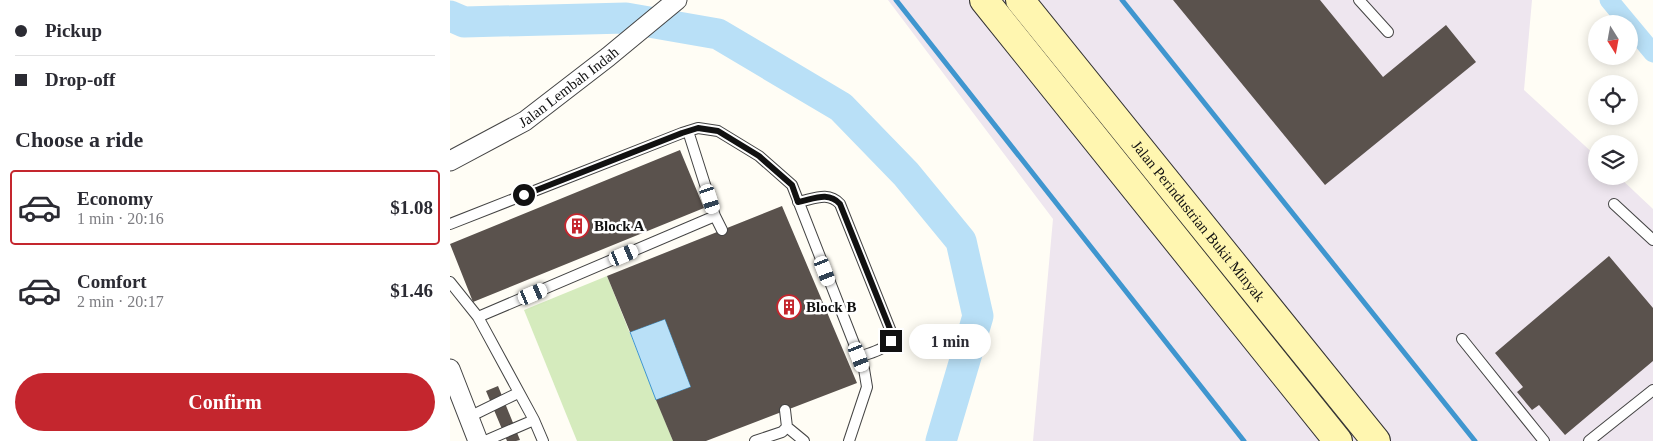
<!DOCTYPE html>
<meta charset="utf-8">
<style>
:root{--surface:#fff;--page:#f7f7f7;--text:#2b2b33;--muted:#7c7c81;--line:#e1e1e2;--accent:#c4262e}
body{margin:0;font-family:Georgia,serif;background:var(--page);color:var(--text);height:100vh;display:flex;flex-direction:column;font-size:19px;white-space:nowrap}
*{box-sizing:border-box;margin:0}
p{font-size:16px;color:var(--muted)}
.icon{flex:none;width:28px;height:28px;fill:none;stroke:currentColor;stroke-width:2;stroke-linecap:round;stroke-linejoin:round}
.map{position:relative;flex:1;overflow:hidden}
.sheet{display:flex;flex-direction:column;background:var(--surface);width:450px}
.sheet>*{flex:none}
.top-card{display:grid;align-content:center;height:110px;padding:0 15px;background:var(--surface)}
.needle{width:32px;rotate:169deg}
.fabs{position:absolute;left:1138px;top:15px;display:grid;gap:10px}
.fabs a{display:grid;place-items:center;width:50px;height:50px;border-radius:50%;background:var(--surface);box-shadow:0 2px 12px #0003;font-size:25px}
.end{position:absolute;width:22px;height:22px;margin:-11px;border:6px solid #111;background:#fff;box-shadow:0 0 0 2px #fff}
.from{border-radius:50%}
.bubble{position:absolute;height:35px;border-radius:18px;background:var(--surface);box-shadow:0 2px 12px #0003;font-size:16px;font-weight:800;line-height:35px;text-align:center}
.car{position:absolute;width:15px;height:30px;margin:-15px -8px;border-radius:6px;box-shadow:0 0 4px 1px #0007;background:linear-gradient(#fff 24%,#345 0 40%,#fff 0 76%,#345 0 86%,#fff 0)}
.top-card b{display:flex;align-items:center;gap:18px;height:48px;font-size:19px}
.top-card b+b{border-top:1px solid var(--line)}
.top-card i{width:12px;height:12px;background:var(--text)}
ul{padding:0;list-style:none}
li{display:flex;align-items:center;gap:15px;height:75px;margin:0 10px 8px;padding:0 5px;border:2px solid transparent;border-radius:5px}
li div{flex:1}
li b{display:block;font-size:19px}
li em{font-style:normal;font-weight:800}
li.active{border-color:var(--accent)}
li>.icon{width:45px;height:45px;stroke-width:1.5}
h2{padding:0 15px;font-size:22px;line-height:60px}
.button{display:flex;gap:10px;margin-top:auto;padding:10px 15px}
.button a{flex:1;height:58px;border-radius:30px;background:var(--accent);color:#fff;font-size:20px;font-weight:800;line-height:58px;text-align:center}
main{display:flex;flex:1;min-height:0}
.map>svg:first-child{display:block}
.industrial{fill:#eee6ef}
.green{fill:#d5ebbd}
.water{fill:#b9e0f7;stroke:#3f96cf}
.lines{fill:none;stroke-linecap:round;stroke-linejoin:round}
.stream{stroke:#3f96cf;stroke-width:5}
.canal{stroke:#b9e0f7;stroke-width:19}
.river{stroke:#b9e0f7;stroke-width:31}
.building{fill:#5a524d}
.service-casing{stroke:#444;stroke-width:12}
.minor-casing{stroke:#444;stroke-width:21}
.secondary-casing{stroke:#333;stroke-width:30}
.service{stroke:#fff;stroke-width:10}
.minor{stroke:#fff;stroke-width:19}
.secondary{stroke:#fff6b0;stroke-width:28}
.route{stroke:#111;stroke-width:6}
.labels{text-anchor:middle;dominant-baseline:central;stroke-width:5;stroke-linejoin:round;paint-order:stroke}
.street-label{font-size:15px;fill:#111;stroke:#fff}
.poi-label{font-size:15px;font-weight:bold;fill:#111;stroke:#fff;text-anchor:start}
</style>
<main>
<section class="sheet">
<div class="top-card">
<b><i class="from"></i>Pickup</b>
<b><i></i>Drop-off</b>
</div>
<h2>Choose a ride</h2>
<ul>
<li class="active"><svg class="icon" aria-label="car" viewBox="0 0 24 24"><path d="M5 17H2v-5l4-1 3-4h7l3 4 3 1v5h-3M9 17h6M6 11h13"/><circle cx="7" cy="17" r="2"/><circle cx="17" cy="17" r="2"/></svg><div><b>Economy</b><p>1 min · 20:16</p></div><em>$1.08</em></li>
<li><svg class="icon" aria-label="car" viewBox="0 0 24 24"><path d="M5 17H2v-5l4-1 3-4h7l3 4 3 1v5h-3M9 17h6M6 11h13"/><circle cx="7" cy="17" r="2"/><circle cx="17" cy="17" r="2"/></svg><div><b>Comfort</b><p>2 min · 20:17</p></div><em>$1.46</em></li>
</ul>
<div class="button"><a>Confirm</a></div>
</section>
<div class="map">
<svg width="1203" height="441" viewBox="0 0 1203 441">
<rect width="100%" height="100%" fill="#fffdf5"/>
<path class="industrial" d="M438,0H1082L1074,90L1146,156V176H1168L1203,209V441H583L603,219Z"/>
<path class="green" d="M157,276L223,441H127L74,310Z"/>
<path class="water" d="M215,319L241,387L206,400L180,332Z"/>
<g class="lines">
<path class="stream" d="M446,0L794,441
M672,0L1025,441"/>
<path class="canal" d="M1159,0L1179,24
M1179,24L1203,53"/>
<path class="river" d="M0,16L14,22L176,18L268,34L391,107L456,174L511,241L528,316L491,441"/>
</g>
<path class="building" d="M723,0H870L933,77L996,25L1026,62L875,185Z
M230,150L254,208L23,302L0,244Z
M332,206L407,383L256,441H223L206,400L241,387L215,319L180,332L157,276Z
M1159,256L1203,308V361L1115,435L1089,405L1082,410L1067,392L1073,387L1045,353Z
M48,386L70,440L66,441H57L36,391Z"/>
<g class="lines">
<g class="service-casing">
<path id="service" d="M909,0L938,32
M238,131L265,216
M348,202C364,199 378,191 390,204L442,334C439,350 422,352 409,357
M1164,204L1203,240
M0,224L232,133L248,128L268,131L309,156L342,185L414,369L417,387L399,441
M0,282L28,317L84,420L93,441
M28,317L265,216L272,230
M1012,339L1094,441
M19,417L68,393
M337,427L354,441
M35,441L84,420
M305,441L332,432L337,427L335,410
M1139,441L1203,390"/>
</g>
<g class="minor-casing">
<g id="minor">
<path id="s1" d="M0,161L75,121L158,57L227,0"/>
<path d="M0,369L28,441"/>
</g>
</g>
<g class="secondary-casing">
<g id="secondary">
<path d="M534,0L888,441"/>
<path id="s2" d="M570,0L926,441"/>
</g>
</g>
<use href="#service" class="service"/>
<use href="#minor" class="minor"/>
<use href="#secondary" class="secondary"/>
</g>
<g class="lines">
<path class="route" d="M74,195L232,133L248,128L268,131L309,156L342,185L348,202C364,199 378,191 390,204L442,334L441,341"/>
</g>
<defs>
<g id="building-ring" transform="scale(1.25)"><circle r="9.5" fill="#fff" stroke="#c4262e" stroke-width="1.5"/><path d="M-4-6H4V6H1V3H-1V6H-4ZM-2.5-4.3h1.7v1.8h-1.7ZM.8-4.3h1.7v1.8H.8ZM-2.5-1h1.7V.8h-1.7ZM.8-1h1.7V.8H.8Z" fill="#c4262e"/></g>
</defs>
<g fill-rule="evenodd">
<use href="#building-ring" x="127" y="226"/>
<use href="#building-ring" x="339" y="307"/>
</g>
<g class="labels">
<g class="street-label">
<text stroke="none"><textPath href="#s1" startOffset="140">Jalan Lembah Indah</textPath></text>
<text stroke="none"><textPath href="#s2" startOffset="284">Jalan Perindustrian Bukit Minyak</textPath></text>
</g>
<g class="poi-label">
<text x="144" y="226">Block A</text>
<text x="356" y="307">Block B</text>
</g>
</g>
</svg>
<div class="fabs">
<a><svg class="needle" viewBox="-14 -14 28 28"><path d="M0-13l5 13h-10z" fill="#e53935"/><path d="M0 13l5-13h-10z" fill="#7c7c81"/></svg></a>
<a><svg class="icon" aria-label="locate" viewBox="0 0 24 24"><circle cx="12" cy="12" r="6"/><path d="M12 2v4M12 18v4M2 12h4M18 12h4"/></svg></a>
<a><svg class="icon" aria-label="layers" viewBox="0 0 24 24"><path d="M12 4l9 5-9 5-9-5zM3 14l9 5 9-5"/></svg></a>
</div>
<i class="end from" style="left:74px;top:195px"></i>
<i class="end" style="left:441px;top:341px"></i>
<div class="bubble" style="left:459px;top:324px;width:82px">1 min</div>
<i class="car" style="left:260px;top:199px;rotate:162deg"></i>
<i class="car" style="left:174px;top:255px;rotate:67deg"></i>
<i class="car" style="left:375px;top:271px;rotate:159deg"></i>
<i class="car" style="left:83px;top:294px;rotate:67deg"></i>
<i class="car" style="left:409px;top:357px;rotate:159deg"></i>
</div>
</main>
